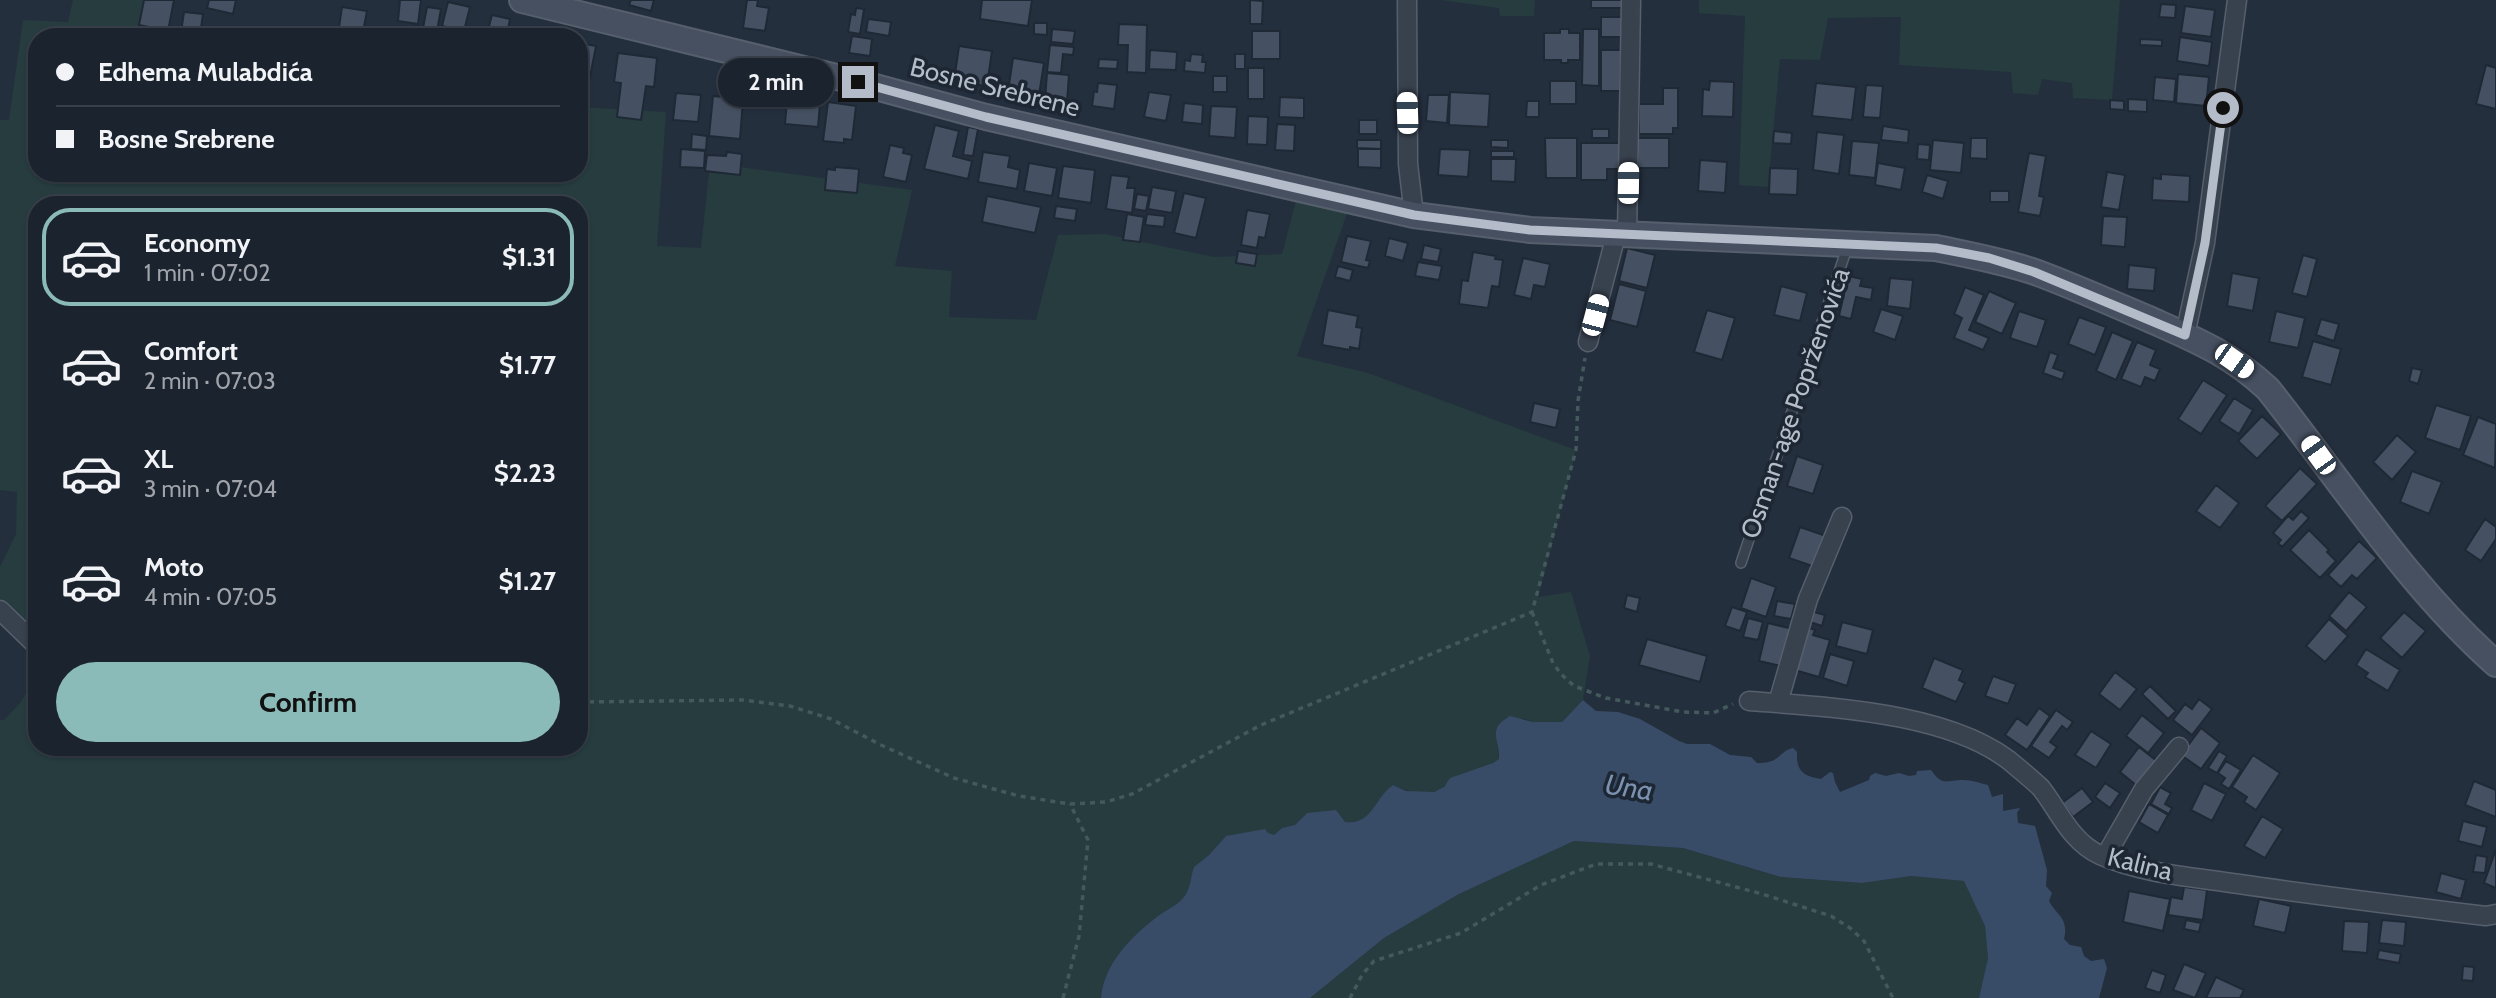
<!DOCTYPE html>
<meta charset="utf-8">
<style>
:root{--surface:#1b232e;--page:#242b36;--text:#f1f3f6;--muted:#a0a4aa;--line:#39404a;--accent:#8bbbb9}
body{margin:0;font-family:Cabin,sans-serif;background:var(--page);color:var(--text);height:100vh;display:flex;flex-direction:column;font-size:26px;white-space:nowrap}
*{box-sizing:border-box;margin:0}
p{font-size:23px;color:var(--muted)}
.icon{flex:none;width:38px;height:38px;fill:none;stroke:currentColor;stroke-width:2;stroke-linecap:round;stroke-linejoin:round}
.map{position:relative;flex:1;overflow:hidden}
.details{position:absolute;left:28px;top:196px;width:560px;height:560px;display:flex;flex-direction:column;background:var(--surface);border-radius:28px;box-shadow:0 2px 5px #0004,0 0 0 2px var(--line)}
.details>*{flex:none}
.banner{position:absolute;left:28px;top:28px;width:560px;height:154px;border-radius:28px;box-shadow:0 2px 5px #0004,0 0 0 2px var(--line);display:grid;align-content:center;height:154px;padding:0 28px;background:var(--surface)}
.end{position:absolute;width:32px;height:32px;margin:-16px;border:9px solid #b4bcc9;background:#111;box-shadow:0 0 0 4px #111}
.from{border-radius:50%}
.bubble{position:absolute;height:49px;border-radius:24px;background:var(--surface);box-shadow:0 2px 5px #0004,0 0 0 2px var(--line);font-size:23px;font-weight:800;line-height:49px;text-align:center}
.car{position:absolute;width:21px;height:42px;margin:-21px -10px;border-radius:9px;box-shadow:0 0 5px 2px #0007;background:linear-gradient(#fff 24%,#345 0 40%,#fff 0 76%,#345 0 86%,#fff 0)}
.banner b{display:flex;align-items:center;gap:24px;height:66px;font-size:26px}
.banner b+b{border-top:2px solid var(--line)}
.banner i{width:18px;height:18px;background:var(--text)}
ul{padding:12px 0 0;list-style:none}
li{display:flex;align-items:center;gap:21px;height:98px;margin:0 14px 10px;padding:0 14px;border:4px solid transparent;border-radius:28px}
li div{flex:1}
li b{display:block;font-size:26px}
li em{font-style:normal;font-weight:800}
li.current{border-color:var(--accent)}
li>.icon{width:63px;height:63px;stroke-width:1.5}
.action{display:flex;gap:14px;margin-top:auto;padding:14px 28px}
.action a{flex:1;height:80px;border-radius:42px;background:var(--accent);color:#111;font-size:28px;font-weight:800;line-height:80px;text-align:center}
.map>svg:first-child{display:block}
.green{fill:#263c3f}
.water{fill:#394c67}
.building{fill:#455162;stroke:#1f2835;stroke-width:2}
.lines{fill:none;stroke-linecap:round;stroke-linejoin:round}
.lane-casing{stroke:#565f6c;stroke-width:12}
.street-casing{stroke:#565f6c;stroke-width:21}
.secondary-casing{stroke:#565f6c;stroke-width:28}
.path{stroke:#44595c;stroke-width:3.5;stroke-dasharray:5 5;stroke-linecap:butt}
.lane{stroke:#38414e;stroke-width:9}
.street{stroke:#38414e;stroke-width:18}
.secondary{stroke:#465061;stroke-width:24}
.route{stroke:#b4bcc9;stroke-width:9}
.labels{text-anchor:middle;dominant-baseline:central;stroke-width:7;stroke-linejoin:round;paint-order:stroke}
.street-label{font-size:26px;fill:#b4bcc9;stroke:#1d2633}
.water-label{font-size:28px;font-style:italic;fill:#7c92b1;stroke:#1d2633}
</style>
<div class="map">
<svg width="2496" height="998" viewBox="0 0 2496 998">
<rect width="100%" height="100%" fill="#242f3e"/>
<path class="green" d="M73,0H154L152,37H37V173H579V107L666,112L657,246L701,248L710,163L912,190L895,266L952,271L949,317L1036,320L1058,235L1105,234L1214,257L1282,254L1299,189L1351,202L1297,356L1368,373L1576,450L1538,597L1571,592L1590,656L1583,700L1562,722H1533L1523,718L1497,743L1499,759C1485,769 1468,770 1453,778C1448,780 1446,786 1441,789C1427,797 1406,791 1393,785C1374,799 1373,825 1345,822L1338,816L1307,813L1295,825L1282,828L1274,835L1226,836L1209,855L1194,867C1190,878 1191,888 1184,897C1178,905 1166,910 1158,916C1131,937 1104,963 1101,998H0V720H4L21,702L32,682L37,679V747H579V205H37V646L0,610V567L16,534L17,492L0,490V120H9L23,20L68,22Z
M1441,0H1535L1534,16H1500L1499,8Z
M1699,0H2120L2112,100L2073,98L2072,83L2042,79L2038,95L2013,93L2011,72L1899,65L1901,17L1828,18L1820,60L1780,59L1768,187L1739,185L1745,16L1699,13Z
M1574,841L1683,848L1781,877L1862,883L1911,876L1965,881L1985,926L1988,958L1979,998H1310L1384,938L1459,894Z"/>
<path class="water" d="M1583,700L1596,711L1618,712L1640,719L1679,741L1687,744H1710L1730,755L1751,757L1757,763C1781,764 1777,752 1793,748L1797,752C1796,771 1803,776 1821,779L1830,772L1833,773L1835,782L1840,792L1869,780L1870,776L1875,773L1886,776L1899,773L1909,776L1916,775L1917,771L1931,770C1943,787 1946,780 1963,780C1971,780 1980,783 1988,785L1992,797L2003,794V811L2020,808L2017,813L2018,823L2035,826L2047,870L2046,886L2052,893L2049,901C2057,916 2069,918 2064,939L2070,945L2081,947L2084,956L2091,961L2104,959L2107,968L2099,998H1979L1988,958L1985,926L1964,881L1911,876L1862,883L1781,877L1683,848L1574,841L1459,894L1384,938L1310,998H1101C1104,963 1131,937 1158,916C1166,910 1178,905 1184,897C1191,888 1190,878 1194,867L1209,855L1226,836L1265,829L1268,833L1274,835L1282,828L1295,825L1307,813L1336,810L1345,822C1373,825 1374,798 1393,785L1406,791L1434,792L1444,787L1450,778L1493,763L1499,759C1500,738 1486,730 1510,716L1533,722H1562Z"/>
<path class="building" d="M144,0H174L168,31L139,25Z
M209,0H236L233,14L207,8Z
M400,0H421L418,24L398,21Z
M631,0H654L651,11L629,5Z
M747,0H758L757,6L769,8L765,31L743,28Z
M982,0H1032L1028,26L980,19Z
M1250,0L1263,1L1262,24H1250Z
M1591,0H1626V8H1591Z
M448,2L470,7L464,31L442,26Z
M2161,4L2176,5L2175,18L2159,17Z
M2185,6L2215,10L2211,37L2181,33Z
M342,7L367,11L362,37L338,34Z
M427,7L441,9L437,31L423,28Z
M856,8L864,9L860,34L848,32L851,14L855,15Z
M184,12L203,14L200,35L181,32Z
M492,15L510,19L507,34L488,30Z
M1601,17H1624V37H1601Z
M868,19L891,22L889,36L866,32Z
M1034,23H1047V35L1034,34Z
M1119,24L1147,25L1146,73L1127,72L1128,45H1118Z
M1052,29L1075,31L1073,44L1051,42Z
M1560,29H1569V33H1580V60H1568V63H1561V60H1544V33H1560Z
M1583,29H1599V86L1582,85Z
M1252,31H1280V59H1252Z
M852,36L872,39L870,56L849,53Z
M2180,37L2212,42L2209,66L2177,61Z
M2140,39L2162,40V46L2140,45Z
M579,43L596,46L590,77L579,75Z
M1050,45L1074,47L1073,55L1063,54L1061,73L1047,72Z
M959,46L992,51L987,86L954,81Z
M1150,50L1177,52L1176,70L1149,69Z
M1601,50H1621L1620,91H1601Z
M618,53L657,58L654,87L646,86L641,120L617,117L621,83L614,82Z
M1191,54L1203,55L1202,62H1206L1205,73L1184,71L1185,60L1190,61Z
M1235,54H1245V69H1235Z
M1013,58L1044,63L1039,95L1008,91Z
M1099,59L1118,60L1117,69L1098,68Z
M2486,65L2496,68V109L2476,104Z
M1248,68H1264V99H1248Z
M1047,73L1069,75L1067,101L1045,100Z
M2178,74L2209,77L2206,106L2176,103Z
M1213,76H1227V92H1213Z
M2155,77L2176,79L2174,102L2153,100Z
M1550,81H1576V104H1550Z
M1710,81L1734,82L1733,117L1702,116L1703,89L1709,90Z
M1098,83L1117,85L1114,109L1092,106L1094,91L1097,92Z
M1816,83L1856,87L1852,120L1812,116Z
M1866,85L1883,86L1880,118L1863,117Z
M1663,88H1678V128H1673V134H1639V104H1663Z
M788,89L821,91L818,127L785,124Z
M1149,92L1171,95L1166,121L1144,117Z
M1450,92L1490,94L1488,127L1449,125Z
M676,93L701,95L698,122L673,120Z
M1428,95H1449L1447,123L1426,121Z
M713,96L743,99L740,139L709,136Z
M1280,97L1304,98V118L1279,117Z
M2128,99L2147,100V112L2128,111Z
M2110,100L2124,101V110L2110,109Z
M1527,101H1539V117H1526Z
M828,102L856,106L852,140L844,139V143L823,141Z
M1184,103L1203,105L1202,124L1182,122Z
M1211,106L1237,107L1235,138L1209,136Z
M1248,116L1268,117L1267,145L1247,144Z
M1359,120H1377V134H1359Z
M1277,124L1295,125L1294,151L1275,150Z
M935,125L959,131L953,156L972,161L968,179L924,169Z
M1883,126L1909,130L1908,143L1881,140Z
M968,127L978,129L973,156L963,155Z
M1592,129H1609V138H1592Z
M1774,131L1792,133L1791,144L1773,143Z
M1817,132L1844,135L1839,174L1813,170Z
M692,134L707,136L706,150L691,149Z
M1545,138H1577V178H1546Z
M1638,138H1669V168H1638Z
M1971,138H1987V159L1970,158Z
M1357,140H1381V149L1357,148Z
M1491,140H1508V148L1491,147Z
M1933,140L1964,143L1961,173L1930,170Z
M1852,141L1879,143L1875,178L1849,175Z
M1581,143H1620V169H1607V180H1581Z
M1918,144L1930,145L1929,160L1917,159Z
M890,145L904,148L903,153L912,155L906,182L883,177Z
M681,149L705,151L704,168L680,167Z
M1358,149H1381V168L1358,167Z
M1440,149L1470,150L1468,177L1438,175Z
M1491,151H1514V157H1491Z
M727,152L742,154L740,175L705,171L707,155L726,156Z
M983,152L1010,156L1008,167L1020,170L1017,189L978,182Z
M2029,153L2046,156L2039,196L2044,197L2040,216L2018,212Z
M1491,159H1516L1515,182L1491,181Z
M1700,160L1727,162L1725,193L1698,191Z
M1029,163L1057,168L1052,196L1024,191Z
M1878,163L1905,168L1901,190L1875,185Z
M1063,166L1095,170L1091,203L1058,198Z
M835,167L859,169L857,193L825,190L827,169L835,170Z
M1770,168L1798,169L1797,195L1769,194Z
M2107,172L2125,175L2119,210L2101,207Z
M2161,174L2190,176L2189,202L2152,200L2153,178L2161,179Z
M1111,175L1129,177L1127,188H1135L1132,213L1106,209Z
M1927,175L1948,181L1943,199L1922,192Z
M1152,187L1176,191L1172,213L1148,209Z
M1990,191H2009V202H1990Z
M1184,193L1206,198L1196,238L1174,233Z
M1137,194L1149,196L1146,211L1134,209Z
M987,196L1041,207L1035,233L982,222Z
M1056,206L1077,209L1075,221L1054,218Z
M1247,210L1270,214L1265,238L1259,237L1257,248L1241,245Z
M1127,214L1144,217L1140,242L1123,240Z
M1147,214L1165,216L1164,227L1145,225Z
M2103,216L2127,217L2125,247L2101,245Z
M1347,236L1371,241L1366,260L1370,261L1368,268L1341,262Z
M1389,238L1408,243L1403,261L1385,256Z
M1424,245L1441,249L1438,262L1421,259Z
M1627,248L1655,255L1647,288L1619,281Z
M1238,251L1257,254L1255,266L1236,263Z
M1473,252L1496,256L1495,259L1503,260L1499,287L1492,286L1488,308L1459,304L1462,280L1468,281Z
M2303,255L2317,259L2307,297L2292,293Z
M1523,258L1550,264L1545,287L1534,285L1531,299L1514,295Z
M1418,262L1442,266L1439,280L1415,276Z
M2129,265L2156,268L2154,291L2127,289Z
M1338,266L1353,270L1350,281L1335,277Z
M2232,273L2259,278L2253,311L2227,306Z
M1848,276L1862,279L1860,286L1873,288L1871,300L1856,297L1851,319L1839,316Z
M1890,278L1913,280L1910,309L1887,306Z
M1619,284L1646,291L1637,327L1610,320Z
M1781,286L1807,293L1800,321L1774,315Z
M1965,287L1984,295L1969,330L1989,338L1983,350L1954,338L1962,318L1954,314Z
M1989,291L2016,303L2002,334L1975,322Z
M1881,309L1903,316L1895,340L1873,332Z
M1328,310L1358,316L1356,327L1362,328L1359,349L1350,347V350L1322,345Z
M1707,310L1735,318L1722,360L1694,352Z
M2019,311L2046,320L2037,347L2010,338Z
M2276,311L2305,318L2298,348L2269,342Z
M2079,317L2106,327L2095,355L2068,344Z
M2321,319L2339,324L2334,341L2316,335Z
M2112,332L2133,341L2116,380L2096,371Z
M2313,341L2341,349L2331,385L2302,377Z
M2137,342L2156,350L2150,365L2160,369L2155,381L2145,377L2141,387L2121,379Z
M2050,352L2058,355L2053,368L2065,372L2062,380L2043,373Z
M2412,368L2422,370L2418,384L2409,381Z
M2203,380L2227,395L2201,434L2178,419Z
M2234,398L2253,410L2239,434L2219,421Z
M1534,403L1560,409L1556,428L1530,422Z
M2436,405L2471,416L2460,450L2425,438Z
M2262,416L2281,434L2257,459L2238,441Z
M2478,417L2496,424L2495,468L2463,455Z
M2397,435L2416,452L2392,480L2373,462Z
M1797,456L1823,465L1813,494L1787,486Z
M2300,468L2317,484L2282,521L2265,506Z
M2412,471L2442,482L2429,514L2400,502Z
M2216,485L2239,503L2220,528L2196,511Z
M2301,511L2309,518L2282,547L2278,543L2281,540L2273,533L2288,516L2293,520Z
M2485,519L2496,527V539L2481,561L2465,550Z
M1800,527L1826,536L1815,567L1789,558Z
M2309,530L2329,550L2327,552L2336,561L2320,578L2290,550Z
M2359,541L2377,558L2357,579L2352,575L2341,587L2328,575Z
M1751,578L1776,587L1766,617L1741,608Z
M2349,592L2367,607L2346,631L2329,616Z
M1627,595L1640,598L1637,612L1624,608Z
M1777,601L1795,604L1791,619L1774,616Z
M1732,607L1747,612L1740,631L1725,626Z
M1810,611L1825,615L1822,626L1807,621Z
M2404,612L2426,631L2402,658L2380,638Z
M1748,618L1763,622L1758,640L1743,637Z
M2329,619L2348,636L2325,662L2306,646Z
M1842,622L1873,630L1867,654L1836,646Z
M1768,623L1793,629L1785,667L1759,661Z
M1804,626L1815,630L1813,635L1830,640L1819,677L1791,669Z
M1647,639L1707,656L1700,682L1639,665Z
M2366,649L2400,670L2388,691L2365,677L2368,673L2356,665Z
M1830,654L1854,661L1847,686L1823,678Z
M1934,658L1963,670L1959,680L1965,683L1956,702L1922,688Z
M2115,672L2137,689L2120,710L2099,694Z
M1993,676L2016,684L2008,704L1985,696Z
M2150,686L2176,711L2168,719L2142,694Z
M2199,699L2212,709L2192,735L2173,720L2185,704L2192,709Z
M2039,708L2050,716L2027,750L2005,735L2017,718L2027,725Z
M2056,710L2073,722L2067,730L2062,726L2050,742L2057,747L2049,758L2031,746Z
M2142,715L2164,733L2148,753L2126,736Z
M2201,728L2220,743L2201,769L2181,755Z
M2091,731L2111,744L2096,768L2075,755Z
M2139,747L2162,765L2142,790L2120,772Z
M2219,751L2227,756L2217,773L2208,768Z
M2253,755L2280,773L2256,810L2244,802L2247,797L2232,787Z
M2226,761L2241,770L2229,789L2221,784L2225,778L2218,773Z
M2474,781L2496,790V817L2465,805Z
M2105,783L2120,793L2110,808L2095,797Z
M2204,783L2226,794L2212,821L2191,810Z
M2160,787L2171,793L2165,804L2172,808L2169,814L2151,804Z
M2082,788L2093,802L2073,817L2062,803Z
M2149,804L2168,815L2158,833L2139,822Z
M2262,816L2283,829L2265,858L2244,846Z
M2463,821L2487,827L2482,847L2458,841Z
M2496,849V888L2484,883Z
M2476,855L2487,857L2485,873L2473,872Z
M2441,873L2466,880L2461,899L2436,892Z
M2184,887L2207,890L2203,920L2168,915L2171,897L2182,899Z
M2129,891L2170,899L2163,931L2123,922Z
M2259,899L2291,906L2285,933L2253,926Z
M2186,920L2201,923L2199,932L2184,929Z
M2382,920L2406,922L2404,946L2379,943Z
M2344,921L2369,922L2367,953L2342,951Z
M2379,950L2401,954L2399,963L2377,959Z
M2184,964L2206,973L2195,998L2173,990Z
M2463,966L2474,967L2473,981L2462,980Z
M2152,970L2166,975L2160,993L2145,988Z
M2216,977L2244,990L2240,998H2206Z"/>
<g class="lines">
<g class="lane-casing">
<path id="lane" d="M1741,563L1848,245"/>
</g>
<g class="street-casing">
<path id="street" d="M1407,0L1408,164L1414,215
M1627,235L1631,0
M2185,335L2205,243L2237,0
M1588,342L1616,235
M0,610L34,643
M1749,701C1828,707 1956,712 2017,767C2025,774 2034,781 2041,788C2059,811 2071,842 2100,855C2142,874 2194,877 2239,884C2322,896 2404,906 2486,916L2496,914
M1778,703L1808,599L1842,517
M2105,857L2144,789L2179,747"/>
</g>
<g class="secondary-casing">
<path id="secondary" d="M522,0L857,82L986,117L1414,215L1530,230L1936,248C1969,255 2003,261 2035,272C2073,286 2111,303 2149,319C2196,340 2229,353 2268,389C2342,482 2407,585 2496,664"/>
</g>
<path class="path" d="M1532,612L1553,663L1561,674L1574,686L1606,698L1683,712L1713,713L1733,704
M579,702L743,700L790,706L831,719L881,745L954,778L1019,796L1070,804L1106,802L1132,794L1261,725L1532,612L1576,450L1578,401L1585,358
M1063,998L1079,936L1088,840L1070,804
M1350,998L1362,975L1374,961L1461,933L1541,885L1596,864H1651L1762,894L1831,916L1850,928L1864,941L1893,998"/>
<use href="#lane" class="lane"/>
<use href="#street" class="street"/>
<use href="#secondary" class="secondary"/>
</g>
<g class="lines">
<path class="route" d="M858,82L986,117L1414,215L1530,230L1936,248L1989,258L2034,272L2185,335L2205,243L2223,108"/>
</g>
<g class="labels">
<g class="street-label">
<text transform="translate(995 87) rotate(14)">Bosne Srebrene</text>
<text transform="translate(1795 403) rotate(-71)">Osman-age Poprženovića</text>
<text transform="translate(2140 864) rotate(14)">Kalina</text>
</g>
<g class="water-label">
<text transform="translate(1629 787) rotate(9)">Una</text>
</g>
</g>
</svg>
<i class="end from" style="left:2223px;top:108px"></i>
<i class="end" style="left:858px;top:82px"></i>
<div class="bubble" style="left:718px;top:58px;width:116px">2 min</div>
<i class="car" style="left:1407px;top:113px;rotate:358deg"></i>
<i class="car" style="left:1628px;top:183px;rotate:1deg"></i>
<i class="car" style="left:1595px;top:315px;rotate:15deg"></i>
<i class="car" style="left:2234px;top:361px;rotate:125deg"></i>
<i class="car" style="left:2318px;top:455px;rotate:324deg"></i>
<div class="banner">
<b><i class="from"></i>Edhema Mulabdića</b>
<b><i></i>Bosne Srebrene</b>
</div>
<section class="details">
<ul>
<li class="current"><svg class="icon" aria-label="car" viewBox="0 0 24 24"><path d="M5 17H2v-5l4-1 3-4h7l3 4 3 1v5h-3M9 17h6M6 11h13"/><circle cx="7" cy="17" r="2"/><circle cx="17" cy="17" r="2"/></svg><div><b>Economy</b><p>1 min · 07:02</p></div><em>$1.31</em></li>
<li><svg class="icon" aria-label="car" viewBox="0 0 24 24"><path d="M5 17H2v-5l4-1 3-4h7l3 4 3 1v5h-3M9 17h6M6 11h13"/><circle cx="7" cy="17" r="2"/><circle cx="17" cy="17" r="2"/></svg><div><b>Comfort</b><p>2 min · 07:03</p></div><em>$1.77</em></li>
<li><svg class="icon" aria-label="car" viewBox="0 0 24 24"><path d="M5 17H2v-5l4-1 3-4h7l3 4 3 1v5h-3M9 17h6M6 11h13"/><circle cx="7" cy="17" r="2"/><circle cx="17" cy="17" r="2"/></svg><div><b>XL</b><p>3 min · 07:04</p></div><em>$2.23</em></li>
<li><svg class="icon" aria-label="car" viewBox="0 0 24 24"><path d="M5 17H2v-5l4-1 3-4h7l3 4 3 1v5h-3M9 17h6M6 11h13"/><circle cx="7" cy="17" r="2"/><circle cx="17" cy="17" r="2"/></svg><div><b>Moto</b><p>4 min · 07:05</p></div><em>$1.27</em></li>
</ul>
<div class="action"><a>Confirm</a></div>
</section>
</div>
